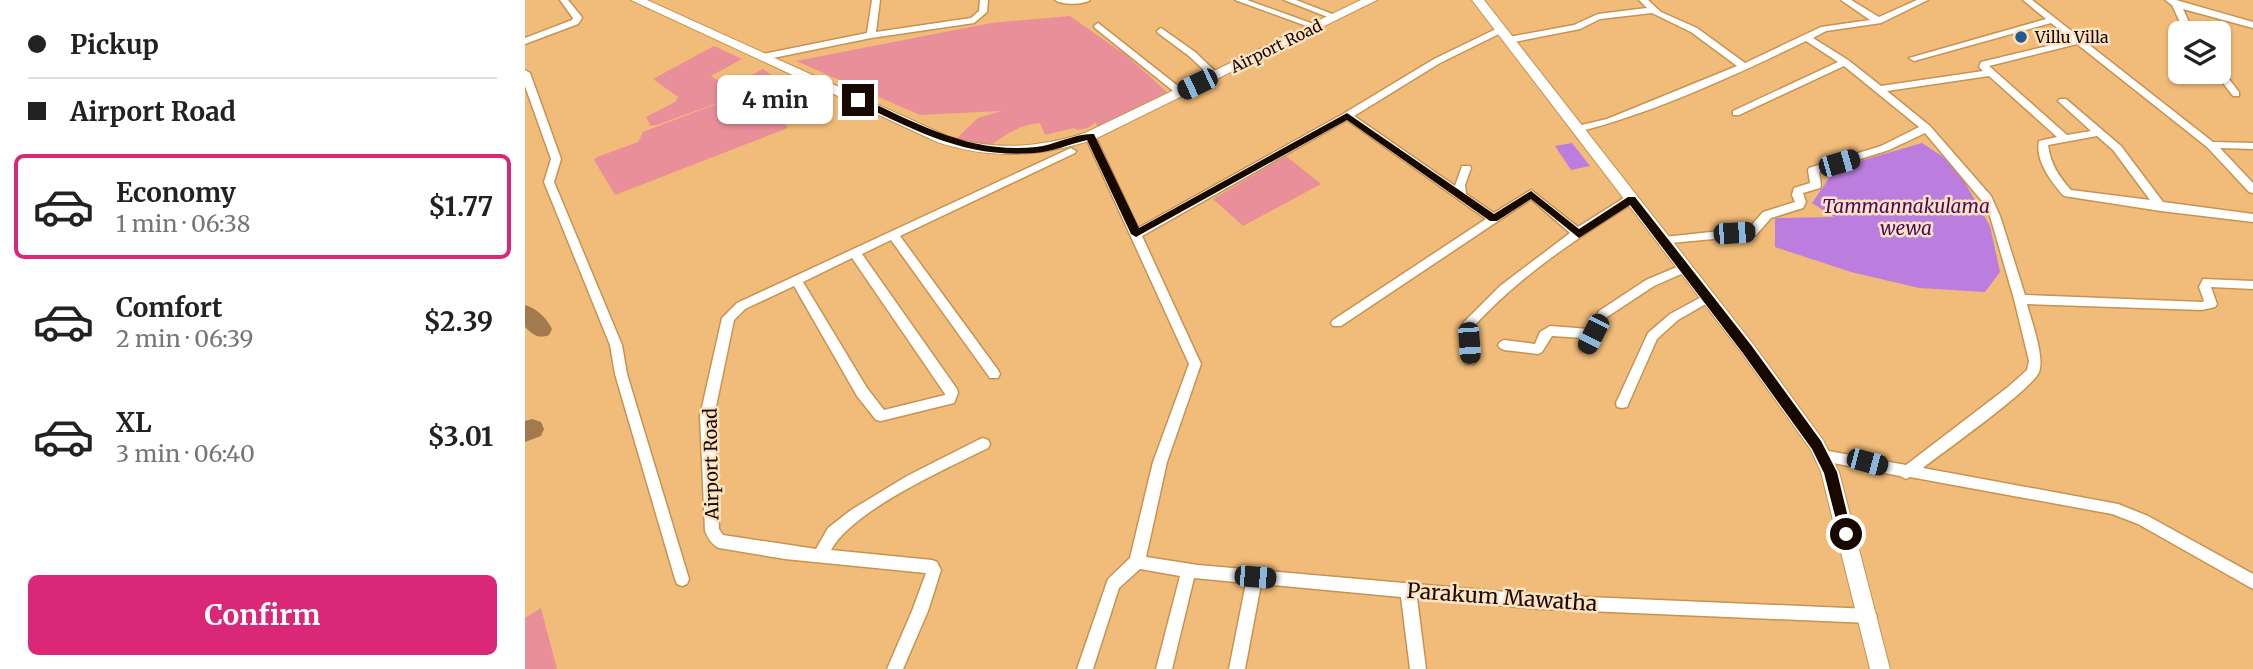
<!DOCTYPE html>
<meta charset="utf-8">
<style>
:root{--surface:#fff;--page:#f6f6f6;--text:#222;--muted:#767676;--line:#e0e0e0;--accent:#db2777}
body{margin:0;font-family:Merriweather,serif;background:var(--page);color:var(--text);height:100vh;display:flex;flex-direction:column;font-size:26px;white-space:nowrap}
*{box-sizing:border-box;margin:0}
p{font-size:23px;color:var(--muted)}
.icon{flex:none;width:38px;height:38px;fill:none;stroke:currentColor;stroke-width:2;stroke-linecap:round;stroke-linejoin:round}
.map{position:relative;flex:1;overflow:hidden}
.panel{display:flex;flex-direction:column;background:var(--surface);width:525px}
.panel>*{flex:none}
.top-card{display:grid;align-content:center;height:154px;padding:0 28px;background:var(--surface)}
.tools{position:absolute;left:1643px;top:21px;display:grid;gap:14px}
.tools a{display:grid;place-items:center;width:63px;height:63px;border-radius:10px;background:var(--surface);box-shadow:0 2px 5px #0004;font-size:35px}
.end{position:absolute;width:32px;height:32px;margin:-16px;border:9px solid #180900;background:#fff;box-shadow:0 0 0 4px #fff}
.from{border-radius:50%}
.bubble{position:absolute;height:49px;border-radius:10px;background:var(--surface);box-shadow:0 2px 5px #0004;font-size:23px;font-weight:700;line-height:49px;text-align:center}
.car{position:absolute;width:21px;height:42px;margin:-21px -10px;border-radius:9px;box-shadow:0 0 5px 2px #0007;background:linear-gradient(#222 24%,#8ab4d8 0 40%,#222 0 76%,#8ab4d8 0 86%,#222 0)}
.top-card b{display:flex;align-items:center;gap:24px;height:66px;font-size:26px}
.top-card b+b{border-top:2px solid var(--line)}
.top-card i{width:18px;height:18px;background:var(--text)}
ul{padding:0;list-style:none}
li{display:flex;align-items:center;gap:21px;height:105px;margin:0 14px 10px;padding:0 14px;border:4px solid transparent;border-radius:10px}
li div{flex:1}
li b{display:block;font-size:26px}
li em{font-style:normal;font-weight:700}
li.current{border-color:var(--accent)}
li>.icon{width:63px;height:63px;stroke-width:1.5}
.primary-button{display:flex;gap:14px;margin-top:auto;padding:14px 28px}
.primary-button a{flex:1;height:80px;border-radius:10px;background:var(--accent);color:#fff;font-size:28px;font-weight:700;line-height:80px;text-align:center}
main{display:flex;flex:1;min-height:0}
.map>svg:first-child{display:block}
.green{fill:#e98f9a}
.water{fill:#bb7ede}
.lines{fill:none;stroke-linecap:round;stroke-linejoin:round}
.taxiway{fill:#a27a4d;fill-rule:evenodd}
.minor-casing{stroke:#c69351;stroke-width:3}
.major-casing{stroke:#c69351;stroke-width:2}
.highway-casing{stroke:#c69351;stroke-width:2}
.minor{fill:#fff;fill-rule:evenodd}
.major{fill:#fff;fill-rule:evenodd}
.highway{fill:#fff;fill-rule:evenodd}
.route{fill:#180900}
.poi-dot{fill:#255b93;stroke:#fee3c2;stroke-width:2.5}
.labels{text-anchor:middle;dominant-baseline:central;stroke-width:5;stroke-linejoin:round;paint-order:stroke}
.far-poi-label{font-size:16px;fill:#180900;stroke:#fee3c2;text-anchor:start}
.far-street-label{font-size:16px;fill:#180900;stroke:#fee3c2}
.street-label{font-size:18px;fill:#180900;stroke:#fee3c2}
.water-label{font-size:19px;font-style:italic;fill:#470962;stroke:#fee3c2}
.near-street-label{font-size:21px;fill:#180900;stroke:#fee3c2}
</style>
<main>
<section class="panel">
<div class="top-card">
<b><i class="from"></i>Pickup</b>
<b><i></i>Airport Road</b>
</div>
<ul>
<li class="current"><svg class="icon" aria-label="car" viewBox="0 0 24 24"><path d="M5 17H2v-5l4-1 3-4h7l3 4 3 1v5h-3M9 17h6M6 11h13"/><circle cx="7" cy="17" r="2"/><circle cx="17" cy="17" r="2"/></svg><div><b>Economy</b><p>1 min · 06:38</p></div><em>$1.77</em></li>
<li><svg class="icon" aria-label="car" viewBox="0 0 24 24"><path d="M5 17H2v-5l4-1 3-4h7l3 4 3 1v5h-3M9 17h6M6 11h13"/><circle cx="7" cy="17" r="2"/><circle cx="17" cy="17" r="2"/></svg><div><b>Comfort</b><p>2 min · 06:39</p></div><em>$2.39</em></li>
<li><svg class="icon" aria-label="car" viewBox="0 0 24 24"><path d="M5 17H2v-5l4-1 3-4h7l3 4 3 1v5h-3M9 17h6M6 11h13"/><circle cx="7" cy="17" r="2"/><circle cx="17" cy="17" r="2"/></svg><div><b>XL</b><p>3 min · 06:40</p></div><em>$3.01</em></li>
</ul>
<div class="primary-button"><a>Confirm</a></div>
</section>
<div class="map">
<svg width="1728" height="669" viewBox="0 0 1728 669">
<rect width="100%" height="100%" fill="#f1bc79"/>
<path class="green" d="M545,16L602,56L642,92L572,127L571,122L563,128L552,130L549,128L520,135L515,123C493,125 480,135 463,147L431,139L453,118L476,111L395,115L271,61L466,23Z
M189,46L217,59L186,76L200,85L210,84L238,69L252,79L231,88L235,89L263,128L90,195L69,160L72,157L113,142L118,132L217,94L132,125L126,126L121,117L150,102L153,97L128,79Z
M761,156L796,184L718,226L688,199Z
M16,608L32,669H0V618Z"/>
<path class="water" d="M1047,143L1065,166L1046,170L1030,146Z
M1397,143L1429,164L1465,226L1475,272L1460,292L1394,288L1326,272L1250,247V218L1309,217L1287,203L1311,168Z"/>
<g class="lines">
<path class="taxiway" d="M0,305C11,308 22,318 27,329L24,335C13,339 8,335 0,327Z
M7,419L16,422L19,429L16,436L0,442V421Z"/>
<g class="minor-casing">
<path id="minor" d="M35,0H43L56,16L57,18L53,24L0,44V38L47,20L48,18Z
M347,0H355L351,32L446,18L454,11L455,0H463L462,12L449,23L346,38L238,60L233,57L238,54L342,33Z
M530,0H565C558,5 537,5 530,0Z
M710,0H722L794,26L787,28Z
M759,0H771L815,17L808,19Z
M1114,0H1123L1136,12L1172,28L1220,63L1296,27L1345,20L1316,0H1326L1354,17L1392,0H1403L1356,23L1301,31L1288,38L1323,60L1356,86L1458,71L1454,67L1456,62L1547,40L1526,23L1389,61L1384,58L1521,19L1498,0H1507L1688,142L1728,143V149L1695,148L1728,183V193L1724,192L1682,147L1552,44L1464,66L1542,135L1566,131L1533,101L1535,99H1541L1596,146L1638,202L1728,214V222L1636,211L1539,196C1526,182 1510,160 1514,141L1532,137L1464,76L1362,91L1405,126L1466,196L1475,216L1500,295L1677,302L1679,301L1674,287L1678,279L1728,281V289L1686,287L1692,304L1690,307L1677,310L1502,304C1506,320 1520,357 1514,372C1508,389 1417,453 1398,468L1593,504L1623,516L1728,574V589L1613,524L1587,514L1385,477L1381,479L1375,476L1293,460L1291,456L1293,452L1298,450L1381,465L1483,387L1502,370L1504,361L1489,299L1465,216L1457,201L1400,133L1364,150L1294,172L1296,185L1295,188L1278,193L1281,202L1278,208L1246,218L1231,235L1135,244L1133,241L1139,237L1224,228L1238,212L1270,202L1267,195L1269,188L1285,183L1283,170L1284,168L1356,146L1394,127L1319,66L1214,115H1208V111L1313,62L1281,41C1210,75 1129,113 1052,132L1048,131V127L1082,119L1212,66L1166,32L1127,13L1075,19L1055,29L984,43L979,40L984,37L1049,25L1073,14L1122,8ZM1572,136L1588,150L1625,200L1546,190C1534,177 1525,163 1523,145Z
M1640,0H1651L1728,22V28L1658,9L1669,33H1660L1647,5Z
M573,23L658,90V94H652L570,28L569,26Z
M975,27L978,28V32L915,63L829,116L930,186L937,166H945L946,168L940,185L941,194L969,213L1006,190L1053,227L1102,196H1110L1111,199L1110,202C1052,238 996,275 949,326L951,361L949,364H941L939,361L937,325L939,322L975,286L1045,233L1006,199L816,326H808L806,323L808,320L961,219L822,120L617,236L676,364L642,462L621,557L673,565L1016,595L1344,609L1349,611L1352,616L1349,621L1344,623L1016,609L892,598L901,669H885L876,597L736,584L720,669H704L721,583L669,578L647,669H631L655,576L615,569L594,588L568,669H552L583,579L605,558L628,462L664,364L560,136L561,134L565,133L570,136L613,228L818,114L909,59Z
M636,28L670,52L692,73V77H686L664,56L633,33L632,31Z
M1694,69L1697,70L1714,92V96H1708L1691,74L1689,72H1694Z
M0,70L5,73L36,159L29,182L97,345L102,374L164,579L162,584L157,586L152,584L150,579L90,374L85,345L19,182L26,159L0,86Z
M546,148L551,151L550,153L375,236L473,370L475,374L473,378H465L366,240L337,254L432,389L433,393L429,403L356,421L351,420L332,396L269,286L220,309L209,320L189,416L194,529L198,535L291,549L303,528L326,510L382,476L453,440L458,438L463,440L465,444L463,448C421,469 328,510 306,550L407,560L412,562L416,570L403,611L378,669H362L387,611L401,573L260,559L194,548C187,545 183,538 180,531L175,416L197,318L212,303ZM327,258L420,394V395L359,410L342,388L278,282Z
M1159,264L1165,268L1163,271L1129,286L1082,317L1064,351H1056L1054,348L1059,338L1027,336L1017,352L1013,354L979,350L975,348L973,345L975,342L979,340L1010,344L1015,332L1025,326L1064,329L1074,311L1121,280Z
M1182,294L1188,298L1186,301L1153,320L1132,339L1102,407L1097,408L1092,407L1091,403L1123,333L1145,314Z"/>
</g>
<g class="major-casing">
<path id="major" d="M947,0H959L1228,344L1298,440L1314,472L1365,669H1345L1296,472L1286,450L1216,352Z"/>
</g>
<g class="highway-casing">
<path id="highway" d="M106,0H122L422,136C469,151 513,148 560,133L836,0H852L570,139C515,157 467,160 412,142Z"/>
</g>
<use href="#minor" class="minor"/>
<use href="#major" class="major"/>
<use href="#highway" class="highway"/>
</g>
<path class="route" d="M330,98H337C393,124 446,154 511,147C530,145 550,133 569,134L614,228L822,113L969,214L1006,191L1054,229L1103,197H1110L1226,345L1296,441L1312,472L1327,534L1325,539H1316L1299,473L1287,449L1217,352L1105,205L1054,238L1006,199L972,221H965L822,120L611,237L606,234L562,140C545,144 527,152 510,153C441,159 390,130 330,102Z"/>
<circle class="poi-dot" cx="1496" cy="37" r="7"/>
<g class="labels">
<g class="far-poi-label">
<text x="1510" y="37">Villu Villa</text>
</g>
<g class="far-street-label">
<text transform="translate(751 46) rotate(-26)">Airport Road</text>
</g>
<g class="street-label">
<text transform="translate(186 464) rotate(-91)">Airport Road</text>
</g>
<g class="water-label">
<text x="1381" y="206">Tammannakulama<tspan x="1381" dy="22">wewa</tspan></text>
</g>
<g class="near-street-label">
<text transform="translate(977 597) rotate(4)">Parakum Mawatha</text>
</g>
</g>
</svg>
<div class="tools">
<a><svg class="icon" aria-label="layers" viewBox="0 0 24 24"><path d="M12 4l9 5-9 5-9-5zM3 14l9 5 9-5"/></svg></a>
</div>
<i class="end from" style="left:1321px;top:534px"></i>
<i class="end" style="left:333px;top:100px"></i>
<div class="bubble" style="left:192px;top:75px;width:116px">4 min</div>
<i class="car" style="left:672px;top:84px;rotate:244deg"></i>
<i class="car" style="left:1314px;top:163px;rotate:74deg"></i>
<i class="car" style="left:1209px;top:233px;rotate:86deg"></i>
<i class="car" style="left:1068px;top:334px;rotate:207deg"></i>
<i class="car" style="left:944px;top:343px;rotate:176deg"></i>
<i class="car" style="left:1342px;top:462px;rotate:105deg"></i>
<i class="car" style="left:730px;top:577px;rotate:95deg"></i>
</div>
</main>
